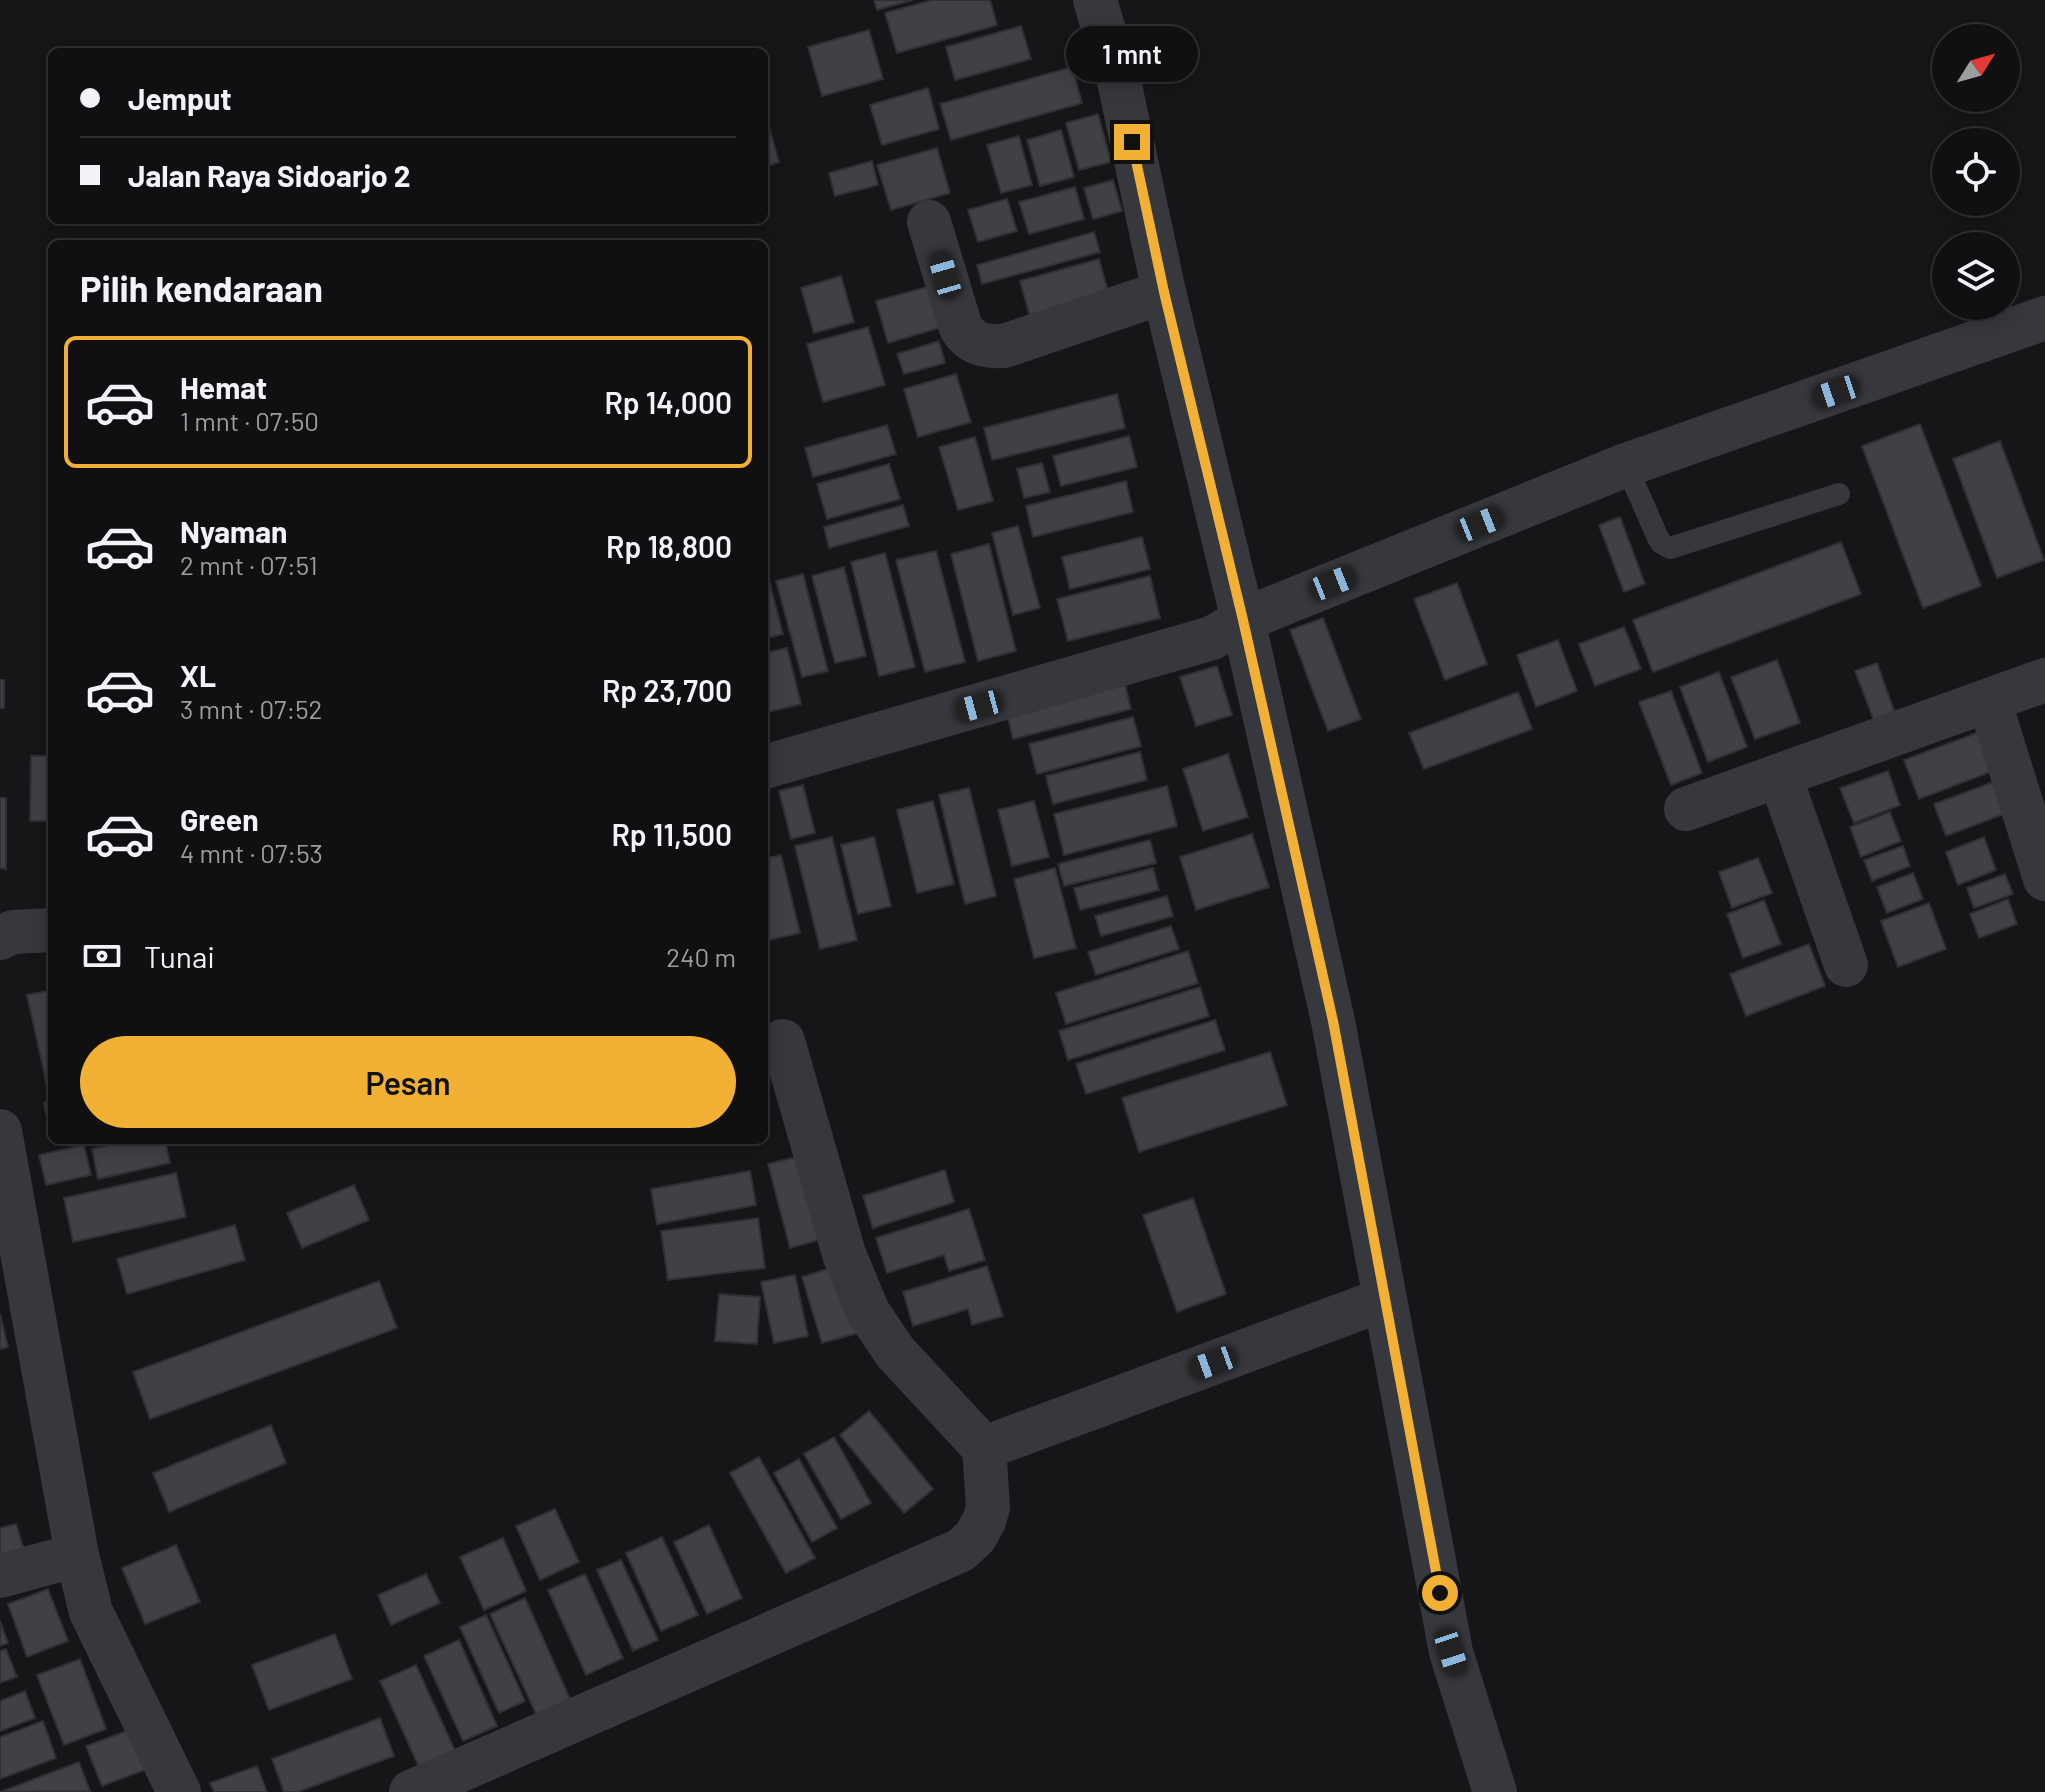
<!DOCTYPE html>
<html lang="id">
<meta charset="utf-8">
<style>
:root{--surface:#101012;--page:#1e1e20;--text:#f1f3f6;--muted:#9c9d9f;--line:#303032;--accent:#f2b134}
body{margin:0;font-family:Barlow,sans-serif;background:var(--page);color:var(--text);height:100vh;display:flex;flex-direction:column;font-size:30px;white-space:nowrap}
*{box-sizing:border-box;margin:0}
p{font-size:26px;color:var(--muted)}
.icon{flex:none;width:44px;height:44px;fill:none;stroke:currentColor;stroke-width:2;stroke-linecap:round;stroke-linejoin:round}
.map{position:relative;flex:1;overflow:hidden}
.drawer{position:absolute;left:48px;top:240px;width:720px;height:904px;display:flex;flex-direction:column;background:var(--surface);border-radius:12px;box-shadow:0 4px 20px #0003,0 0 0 2px var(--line)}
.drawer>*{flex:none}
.guide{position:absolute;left:48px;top:48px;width:720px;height:176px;border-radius:12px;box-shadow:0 4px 20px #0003,0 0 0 2px var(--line);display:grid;align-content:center;height:176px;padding:0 32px;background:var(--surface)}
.needle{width:52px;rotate:53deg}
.fabs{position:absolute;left:1932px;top:24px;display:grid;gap:16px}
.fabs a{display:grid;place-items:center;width:88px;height:88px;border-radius:50%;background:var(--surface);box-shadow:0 4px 20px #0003,0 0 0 2px var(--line);font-size:40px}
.end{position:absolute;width:36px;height:36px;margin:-18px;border:10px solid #f2b134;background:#111;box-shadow:0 0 0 4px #111}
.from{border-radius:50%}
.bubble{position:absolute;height:56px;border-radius:28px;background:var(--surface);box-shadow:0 4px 20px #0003,0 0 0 2px var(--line);font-size:26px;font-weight:600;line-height:56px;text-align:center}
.car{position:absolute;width:24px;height:48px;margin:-24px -12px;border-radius:10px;box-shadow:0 0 6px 2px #0007;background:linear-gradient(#222 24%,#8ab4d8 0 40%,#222 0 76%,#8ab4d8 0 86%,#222 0)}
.guide b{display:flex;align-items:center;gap:28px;height:76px;font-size:30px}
.guide b+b{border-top:2px solid var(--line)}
.guide i{width:20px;height:20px;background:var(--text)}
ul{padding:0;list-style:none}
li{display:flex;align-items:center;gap:24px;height:132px;margin:0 16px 12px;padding:0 16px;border:4px solid transparent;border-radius:12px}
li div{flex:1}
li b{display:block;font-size:30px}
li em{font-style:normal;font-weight:600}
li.on{border-color:var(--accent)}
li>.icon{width:72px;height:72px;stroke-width:1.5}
h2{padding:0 32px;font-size:36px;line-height:96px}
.pay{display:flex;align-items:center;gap:20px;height:88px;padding:0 32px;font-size:30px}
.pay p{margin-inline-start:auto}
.primary-button{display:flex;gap:16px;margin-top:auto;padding:16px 32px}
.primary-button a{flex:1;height:92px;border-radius:48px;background:var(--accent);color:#111;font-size:32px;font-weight:600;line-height:92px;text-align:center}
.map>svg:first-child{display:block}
.building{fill:#404145;stroke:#303034;stroke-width:2}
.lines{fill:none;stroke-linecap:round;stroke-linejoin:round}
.service{stroke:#37383d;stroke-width:22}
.minor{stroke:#37383d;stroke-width:44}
.tertiary{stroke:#37383d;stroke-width:44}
.route{stroke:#f2b134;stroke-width:10}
</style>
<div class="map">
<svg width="2045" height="1792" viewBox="0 0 2045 1792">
<rect width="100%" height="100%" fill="#161618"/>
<path class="building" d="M874,0H913L877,10Z
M932,0H990L997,25L897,53L885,13Z
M1021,26L1031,59L955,80L946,47Z
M869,30L883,79L822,96L808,47Z
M1072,67L1082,103L951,140L940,104Z
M928,88L939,129L882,145L870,105Z
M1098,114L1111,162L1079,170L1066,123Z
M769,127L779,162L764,167V128Z
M1061,130L1074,177L1040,186L1027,140Z
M1019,136L1032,185L1001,193L987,145Z
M937,148L950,193L891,210L877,165Z
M872,161L878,185L835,196L829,173Z
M1113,180L1122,211L1093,219L1084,188Z
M1075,187L1084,219L1029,234L1019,202Z
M1007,199L1017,231L978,242L968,210Z
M1094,232L1100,252L982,284L977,265Z
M1099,259L1109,295L1030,317L1020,281Z
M841,276L854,322L814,333L801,288Z
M931,286L942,327L888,343L876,301Z
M868,327L885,385L823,402L807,344Z
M939,341L945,363L904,374L897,354Z
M956,374L971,422L918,437L904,389Z
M1117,394L1125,428L992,460L984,428Z
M1920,424L1981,586L1923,608L1862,446Z
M887,425L896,454L813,477L805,448Z
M1129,436L1137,467L1061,486L1053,456Z
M975,437L993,501L958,510L939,447Z
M2000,441L2044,560L1997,578L1953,459Z
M1042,463L1050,492L1024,498L1017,469Z
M889,464L900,499L827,519L817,484Z
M1126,481L1133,512L1033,537L1026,506Z
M903,505L909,526L829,548L824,527Z
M1620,517L1645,584L1624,592L1599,525Z
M1018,526L1040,608L1013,615L992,533Z
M1142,537L1150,569L1070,589L1062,557Z
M1841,542L1861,594L1653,672L1633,620Z
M989,544L1016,651L978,661L951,554Z
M936,551L965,662L925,672L896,560Z
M885,553L915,667L879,676L851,562Z
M844,567L866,656L835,663L812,576Z
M764,569H766L783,634L764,639Z
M803,574L828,671L802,677L776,581Z
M1150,576L1160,618L1068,641L1057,599Z
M1457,583L1487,664L1445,680L1414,599Z
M1323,618L1361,719L1328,731L1290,630Z
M1624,627L1641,669L1595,686L1579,644Z
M1558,640L1577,691L1536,707L1517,655Z
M787,648L801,704L764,713V653Z
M1777,660L1800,723L1755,739L1731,677Z
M1877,663L1896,716L1875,723L1855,671Z
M1217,666L1232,715L1196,726L1180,677Z
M1719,672L1747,747L1708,762L1680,687Z
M0,680H4V708H0Z
M1124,680L1131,709L1013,739L1006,710Z
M1671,691L1702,773L1671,785L1639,702Z
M1518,692L1532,729L1424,769L1409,733Z
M1133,717L1141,746L1037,774L1029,744Z
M1979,732L1993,771L1919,799L1904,760Z
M1140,752L1147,780L1053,804L1046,776Z
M1228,754L1248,817L1203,831L1183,769Z
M31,756H52V821H30Z
M1888,771L1900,805L1854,823L1840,788Z
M1993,782L2004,814L1946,836L1934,804Z
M803,785L815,833L791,839L779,791Z
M1167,786L1177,826L1064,855L1054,814Z
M969,788L996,896L965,904L939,795Z
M0,798H6V869L0,868Z
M933,801L954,884L917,893L897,810Z
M1034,801L1049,857L1012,866L998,810Z
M1890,812L1901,841L1861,857L1850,827Z
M1252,834L1269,887L1196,910L1180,857Z
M832,837L857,940L820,949L795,846Z
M874,837L891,906L858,914L841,845Z
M1984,837L1996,870L1958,885L1946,852Z
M1150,840L1156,863L1064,886L1058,864Z
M1903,846L1910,866L1872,881L1864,860Z
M781,855L800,933L764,941V859Z
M1758,858L1772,893L1732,908L1719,872Z
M1055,868L1076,948L1034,958L1014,879Z
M1153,868L1159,890L1080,910L1074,888Z
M1913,873L1923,899L1887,913L1877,887Z
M2005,874L2013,894L1974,908L1967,888Z
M1167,896L1173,916L1101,936L1095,916Z
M2008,899L2017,924L1979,938L1970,914Z
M1764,900L1781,944L1743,958L1727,914Z
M1929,903L1946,949L1898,967L1881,921Z
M1171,926L1179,949L1096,975L1088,952Z
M1809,944L1825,986L1746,1016L1730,974Z
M1188,951L1198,983L1066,1024L1056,993Z
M1200,987L1209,1016L1068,1060L1059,1031Z
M52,990V1085L47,1086L27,995Z
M1215,1020L1225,1050L1086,1094L1076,1064Z
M1270,1052L1287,1105L1139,1152L1122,1098Z
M52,1101V1140H61L52,1142L44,1103Z
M132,1140H165L170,1163L98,1179L92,1149Z
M84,1145L91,1175L46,1185L39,1155Z
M800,1156L822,1239L790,1248L768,1164Z
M945,1170L954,1202L873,1228L863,1196Z
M750,1171L756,1205L657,1224L651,1189Z
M176,1173L186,1217L73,1242L64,1198Z
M354,1185L369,1220L302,1248L287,1213Z
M1193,1198L1226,1294L1177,1312L1143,1215Z
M969,1209L985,1260L949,1271L944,1255L887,1273L876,1238Z
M758,1218L765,1268L668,1280L661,1231Z
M235,1225L245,1260L127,1294L117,1259Z
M837,1266L858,1333L822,1343L802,1277Z
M987,1266L1003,1316L972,1325L968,1309L913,1326L903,1292Z
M795,1275L808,1336L774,1343L761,1282Z
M379,1281L397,1328L150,1419L133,1372Z
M719,1294L760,1297L757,1344L715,1341Z
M0,1314L8,1347L0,1349Z
M869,1411L933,1489L904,1513L840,1435Z
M271,1425L286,1463L169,1512L153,1473Z
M834,1437L871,1503L841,1519L804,1454Z
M759,1457L815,1558L786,1573L730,1473Z
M799,1459L837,1528L812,1542L774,1473Z
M555,1509L579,1562L540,1580L516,1526Z
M16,1524L26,1556L0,1563V1528Z
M709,1525L742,1598L707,1614L674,1542Z
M662,1537L698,1615L661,1631L626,1553Z
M503,1538L526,1591L484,1610L460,1557Z
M176,1545L200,1602L145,1624L122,1568Z
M621,1560L658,1640L633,1651L597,1570Z
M426,1574L440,1603L391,1625L378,1595Z
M585,1574L623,1658L586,1675L548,1590Z
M48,1589L68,1641L27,1657L8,1604Z
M525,1598L571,1701L537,1716L490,1614Z
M486,1615L525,1701L499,1713L460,1627Z
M0,1621L8,1643L0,1646Z
M335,1634L352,1679L269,1710L252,1665Z
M459,1640L497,1726L463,1741L424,1656Z
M6,1649L17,1677L0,1683V1651Z
M80,1659L106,1729L64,1745L37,1675Z
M416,1665L456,1753L420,1769L380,1681Z
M25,1691L35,1718L0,1731V1701Z
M380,1718L394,1756L298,1792H284L272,1759Z
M43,1721L56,1758L0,1779V1737Z
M132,1729L147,1769L102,1786L86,1746Z
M79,1762L90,1791L0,1792Z
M257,1766L267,1792H214L210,1783Z"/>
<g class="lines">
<path class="service" d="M1626,465L1658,538L1661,543L1670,548L1839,494"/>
<path class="minor" d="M929,222L961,328C971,344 985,347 1004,346L1164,292
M1243,620L1333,1021L1451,1652L1495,1792
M1989,700L2045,879
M1780,776L1846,965
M1686,809L2045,680
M984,1448L1385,1299
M0,1576L77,1555
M411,1792L961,1550L975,1537L984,1521L988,1507L984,1448L895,1352L868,1312L844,1254L783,1041"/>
<path class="tertiary" d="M1095,0L1119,81L1164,292L1243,620
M764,767L1212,638L1243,620L1626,465L2045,318
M0,938L13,932L52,930
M0,1131L77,1555L91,1612L179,1792"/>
</g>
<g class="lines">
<path class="route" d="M1132,142L1164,292L1243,620L1333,1021L1440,1593"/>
</g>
</svg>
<div class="fabs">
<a><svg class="needle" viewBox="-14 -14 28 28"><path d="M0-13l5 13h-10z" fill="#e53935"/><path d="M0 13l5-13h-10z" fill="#9c9d9f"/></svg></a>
<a><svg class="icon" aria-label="locate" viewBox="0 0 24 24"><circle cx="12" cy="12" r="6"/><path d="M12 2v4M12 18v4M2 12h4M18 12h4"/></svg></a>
<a><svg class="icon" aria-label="layers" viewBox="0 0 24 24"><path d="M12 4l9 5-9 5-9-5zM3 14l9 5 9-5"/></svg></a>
</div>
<i class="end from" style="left:1440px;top:1593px"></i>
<i class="end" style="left:1132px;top:142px"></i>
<div class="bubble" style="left:1066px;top:26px;width:132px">1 mnt</div>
<i class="car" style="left:945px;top:275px;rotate:344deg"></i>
<i class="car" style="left:1836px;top:392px;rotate:251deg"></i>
<i class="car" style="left:1480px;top:524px;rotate:68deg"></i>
<i class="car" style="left:1333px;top:583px;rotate:68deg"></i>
<i class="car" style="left:979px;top:706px;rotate:255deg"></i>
<i class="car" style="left:1213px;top:1363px;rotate:250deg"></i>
<i class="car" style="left:1451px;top:1652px;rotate:162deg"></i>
<div class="guide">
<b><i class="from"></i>Jemput</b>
<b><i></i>Jalan Raya Sidoarjo 2</b>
</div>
<section class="drawer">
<h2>Pilih kendaraan</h2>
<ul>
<li class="on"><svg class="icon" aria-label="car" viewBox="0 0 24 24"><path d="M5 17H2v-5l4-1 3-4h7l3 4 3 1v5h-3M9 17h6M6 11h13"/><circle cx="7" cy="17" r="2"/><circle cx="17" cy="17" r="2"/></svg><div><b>Hemat</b><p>1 mnt · 07:50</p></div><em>Rp 14,000</em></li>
<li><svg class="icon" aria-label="car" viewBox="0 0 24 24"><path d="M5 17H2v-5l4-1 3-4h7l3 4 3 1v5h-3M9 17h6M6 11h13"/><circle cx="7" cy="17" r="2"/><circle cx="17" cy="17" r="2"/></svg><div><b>Nyaman</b><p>2 mnt · 07:51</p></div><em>Rp 18,800</em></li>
<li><svg class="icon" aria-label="car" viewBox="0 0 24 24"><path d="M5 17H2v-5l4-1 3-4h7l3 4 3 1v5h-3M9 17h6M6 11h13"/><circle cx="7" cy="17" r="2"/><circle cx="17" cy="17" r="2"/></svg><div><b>XL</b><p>3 mnt · 07:52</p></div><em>Rp 23,700</em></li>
<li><svg class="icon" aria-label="car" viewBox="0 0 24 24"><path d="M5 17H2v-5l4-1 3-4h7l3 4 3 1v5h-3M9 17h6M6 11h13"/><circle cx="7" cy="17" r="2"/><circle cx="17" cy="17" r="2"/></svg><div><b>Green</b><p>4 mnt · 07:53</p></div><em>Rp 11,500</em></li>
</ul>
<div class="pay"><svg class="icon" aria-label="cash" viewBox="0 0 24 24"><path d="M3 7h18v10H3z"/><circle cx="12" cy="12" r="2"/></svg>Tunai<p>240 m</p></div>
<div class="primary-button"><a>Pesan</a></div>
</section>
</div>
